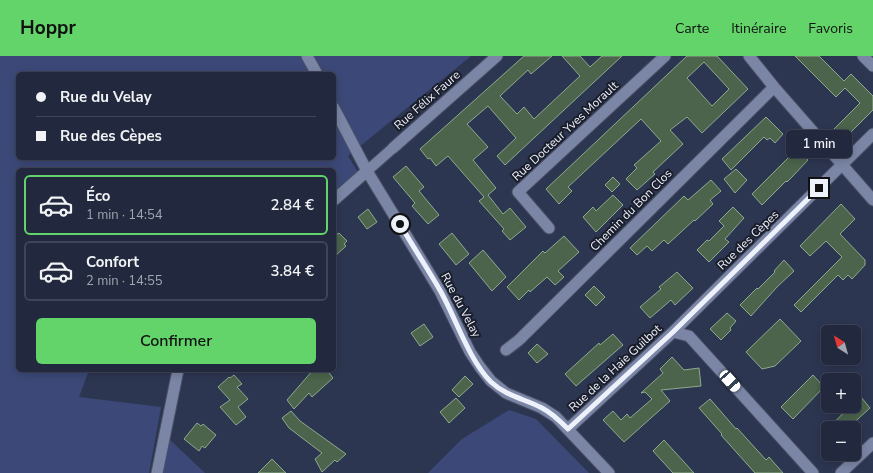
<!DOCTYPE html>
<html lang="fr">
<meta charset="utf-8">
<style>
:root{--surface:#22283d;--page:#2e3448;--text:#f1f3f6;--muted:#a2a6b0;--line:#3f4457;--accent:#62d469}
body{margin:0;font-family:"Nunito Sans",sans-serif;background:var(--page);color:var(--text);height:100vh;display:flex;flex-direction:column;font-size:15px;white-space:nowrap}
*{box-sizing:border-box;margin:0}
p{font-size:13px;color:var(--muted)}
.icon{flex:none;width:22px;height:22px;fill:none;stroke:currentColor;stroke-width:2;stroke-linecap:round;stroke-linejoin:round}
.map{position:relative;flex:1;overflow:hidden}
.drawer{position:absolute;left:16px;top:112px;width:320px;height:204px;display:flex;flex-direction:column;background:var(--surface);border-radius:6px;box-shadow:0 2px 10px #0003,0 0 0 1px var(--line)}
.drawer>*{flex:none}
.guide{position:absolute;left:16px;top:16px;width:320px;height:88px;border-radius:6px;box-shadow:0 2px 10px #0003,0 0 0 1px var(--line);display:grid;align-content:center;height:88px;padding:0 20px;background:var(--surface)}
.needle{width:26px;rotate:323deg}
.fabs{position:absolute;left:821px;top:269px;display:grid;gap:8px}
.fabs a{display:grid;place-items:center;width:40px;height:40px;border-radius:6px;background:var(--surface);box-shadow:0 2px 10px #0003,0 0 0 1px var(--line);font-size:20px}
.end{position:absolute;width:18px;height:18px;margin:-9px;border:5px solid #edf1fc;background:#111;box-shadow:0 0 0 2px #111}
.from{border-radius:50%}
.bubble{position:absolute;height:28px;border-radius:6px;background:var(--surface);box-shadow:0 2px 10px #0003,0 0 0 1px var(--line);font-size:13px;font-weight:600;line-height:28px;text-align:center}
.car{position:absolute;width:12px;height:24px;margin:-12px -6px;border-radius:5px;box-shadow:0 0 3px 1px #0007;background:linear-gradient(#fff 24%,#345 0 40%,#fff 0 76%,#345 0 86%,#fff 0)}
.guide b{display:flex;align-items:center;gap:14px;height:38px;font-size:15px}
.guide b+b{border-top:1px solid var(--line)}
.guide i{width:10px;height:10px;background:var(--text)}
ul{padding:7px 0 0;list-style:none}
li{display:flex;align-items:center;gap:12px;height:60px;margin:0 8px 6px;padding:0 12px;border:2px solid var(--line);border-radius:6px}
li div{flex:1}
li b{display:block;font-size:15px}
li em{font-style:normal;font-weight:600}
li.selected{border-color:var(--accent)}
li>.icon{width:36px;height:36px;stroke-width:1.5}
.cta{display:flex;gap:8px;margin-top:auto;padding:8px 20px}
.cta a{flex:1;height:46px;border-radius:6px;background:var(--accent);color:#111;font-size:16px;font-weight:600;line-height:46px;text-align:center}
header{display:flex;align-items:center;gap:24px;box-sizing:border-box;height:56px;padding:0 20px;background:var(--accent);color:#111}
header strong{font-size:19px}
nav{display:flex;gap:22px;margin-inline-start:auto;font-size:14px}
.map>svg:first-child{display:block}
.green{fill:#3c4978;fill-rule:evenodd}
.building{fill:#4b644b;stroke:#8eaa8e;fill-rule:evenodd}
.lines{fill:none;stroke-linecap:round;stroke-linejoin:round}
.pedestrian-casing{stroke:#4a5066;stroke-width:12}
.minor-casing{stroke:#4a5066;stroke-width:13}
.pedestrian{stroke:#7b86a6;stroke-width:10}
.minor{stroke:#7b86a6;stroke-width:11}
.route{stroke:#edf1fc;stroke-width:5}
.labels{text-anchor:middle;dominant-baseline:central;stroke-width:4;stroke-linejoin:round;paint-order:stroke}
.street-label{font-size:12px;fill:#edf1fc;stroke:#1a1e2b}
</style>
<header>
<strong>Hoppr</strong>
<nav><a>Carte</a><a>Itinéraire</a><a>Favoris</a></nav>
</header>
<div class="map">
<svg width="873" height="417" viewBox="0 0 873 417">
<rect width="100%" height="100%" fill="#2d3651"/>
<path class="green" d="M0,0H471L348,100L359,118L334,140V114H18V314H89L79,341L161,351L149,417H0ZM18,18H334V102H18Z
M509,354L536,363L589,417H428L462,383Z
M169,383L205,417H163Z"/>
<path class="building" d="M524,0H552L531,18L528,14L500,40L517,58L524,51L534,63L580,20L562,0H580L590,11L602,0H622L505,109L497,100L516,82L488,50L467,68L488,91L473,104L496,132L488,139L503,158L510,152L526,171L510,184L502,175L504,173L479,145L484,141L448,100L436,110L430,102L428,103L420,93Z
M687,0H717L748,33L702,77L687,61L670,74L683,88L653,116L655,118L637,134L626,123L637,112L634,109L661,85L641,63L568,131L572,135L559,148L546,133ZM704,6L729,33L712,50L687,22Z
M795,0H819L844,25L851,18L873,40V54L841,86L831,76L860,47L845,32L836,41Z
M766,61L783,78L775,87L770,82L767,84L764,81L731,114L722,103Z
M797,93L808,104L792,121L787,126L786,125L762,149L752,138Z
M406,110L424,131L419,135L439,159L428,168L412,150L415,147L393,121Z
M736,113L747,124L735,137L724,123Z
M613,121L620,128L612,136L605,129Z
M711,124L721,135L710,144L713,148L695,165L694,164L668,188L664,184L652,195L647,190L637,199L630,192L684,140L688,144Z
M613,139L623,149L596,176L583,161L593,151L596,155Z
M841,148L855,163L840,178L865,204V209L852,223L848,219L843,224L838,219L801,256L794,249L842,201L826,185L810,200L800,190Z
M733,151L744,162L725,183L729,186L709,206L697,194L707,184L709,185L724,170L719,165Z
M368,153L377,166L367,173L358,161Z
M334,177L336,179L339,177L347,185L344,188L346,190L334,201Z
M452,177L469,198L456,209L439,188Z
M564,180L579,196L558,215L564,221L555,229L547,221L530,236L529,234L519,244L507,231L543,195L545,197Z
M483,194L506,221L492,235L469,207Z
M784,204L794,215L777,231L751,260L740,249L757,232L758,233L775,216L774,215Z
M677,216L693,232L675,249L671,244L650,262L640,251L661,233L659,231Z
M594,230L605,241L596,250L585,239Z
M727,257L736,265L730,272L731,274L721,284L710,273Z
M780,263L801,285L775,310L762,313L746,296Z
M424,268L433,281L420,290L411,277Z
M613,278L623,289L576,330L565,318L599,287L600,289Z
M537,288L548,298L537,307L528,297Z
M672,301L684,314L699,312L701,330L661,334L670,345L624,386L603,364L613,355L621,364L627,358L630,362L652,343L645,336L641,337L663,317L660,313Z
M313,314H327L333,322L312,341L309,337L294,353L287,344Z
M234,319L242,328L237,331L248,343L238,351L246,361L236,369L220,351L230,344L218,331L229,321L230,322Z
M813,319L824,331L793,363L781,351Z
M465,320L473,328L459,341L452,334Z
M861,341L870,352L848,372H829L850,350H854V347Z
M456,342L465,352L449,367L440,356Z
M710,343L736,373L737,372L766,404L769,401L783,417H755L721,379L722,378L699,352Z
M291,355L300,365L346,398L337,406L335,404L322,416L315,403L322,397L289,372L282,362Z
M197,367L201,370L203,368L216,379L205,392L202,390L199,395L184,383Z
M664,384L694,417H673L653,395Z
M272,403L286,417H258Z"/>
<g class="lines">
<g class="pedestrian-casing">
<path id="pedestrian" d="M367,115L393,92"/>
</g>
<g class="minor-casing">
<path id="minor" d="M307,0L317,18
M749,0L774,31L873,144
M863,0L873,10
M334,52L367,115L440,235L470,296L480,311L491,325L506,337L542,352L556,361L609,417
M393,92L497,0
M334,144L367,115
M549,172L518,136L665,0
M673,276L873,78
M506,294L519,284L774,31
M568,373L673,276L689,280L813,417
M157,417L178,314
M841,417L873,387"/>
</g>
<use href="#pedestrian" class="pedestrian"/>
<use href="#minor" class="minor"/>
</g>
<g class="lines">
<path class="route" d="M400,168C413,191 428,213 441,236C456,263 469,304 491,326C506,340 525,343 542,352C552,357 560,365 568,373L673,276L819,132"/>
</g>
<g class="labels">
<g class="street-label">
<text transform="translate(427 44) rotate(-41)">Rue Félix Faure</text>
<text transform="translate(565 75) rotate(-43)">Rue Docteur Yves Morault</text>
<text transform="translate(631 154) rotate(-45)">Chemin du Bon Clos</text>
<text transform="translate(748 184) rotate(-44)">Rue des Cèpes</text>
<text transform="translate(461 249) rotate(62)">Rue du Velay</text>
<text transform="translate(615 312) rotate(-43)">Rue de la Haie Guilbot</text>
</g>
</g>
</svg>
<div class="fabs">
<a><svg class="needle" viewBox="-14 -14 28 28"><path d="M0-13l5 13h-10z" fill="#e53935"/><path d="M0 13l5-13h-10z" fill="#a2a6b0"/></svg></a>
<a>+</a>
<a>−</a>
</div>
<i class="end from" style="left:400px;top:168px"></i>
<i class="end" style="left:819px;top:132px"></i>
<div class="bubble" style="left:786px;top:74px;width:66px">1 min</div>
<i class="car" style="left:730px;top:325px;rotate:138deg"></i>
<div class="guide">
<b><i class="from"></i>Rue du Velay</b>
<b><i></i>Rue des Cèpes</b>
</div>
<section class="drawer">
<ul>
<li class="selected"><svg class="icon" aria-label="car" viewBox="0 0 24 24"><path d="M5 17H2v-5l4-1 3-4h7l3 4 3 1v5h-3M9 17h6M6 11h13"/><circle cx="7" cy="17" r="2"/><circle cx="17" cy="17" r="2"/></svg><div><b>Éco</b><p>1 min · 14:54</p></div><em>2.84 €</em></li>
<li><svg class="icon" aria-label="car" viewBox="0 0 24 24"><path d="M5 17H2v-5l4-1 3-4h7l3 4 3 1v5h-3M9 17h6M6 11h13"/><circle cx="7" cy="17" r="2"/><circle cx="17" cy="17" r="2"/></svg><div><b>Confort</b><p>2 min · 14:55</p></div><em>3.84 €</em></li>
</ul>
<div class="cta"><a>Confirmer</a></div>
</section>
</div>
